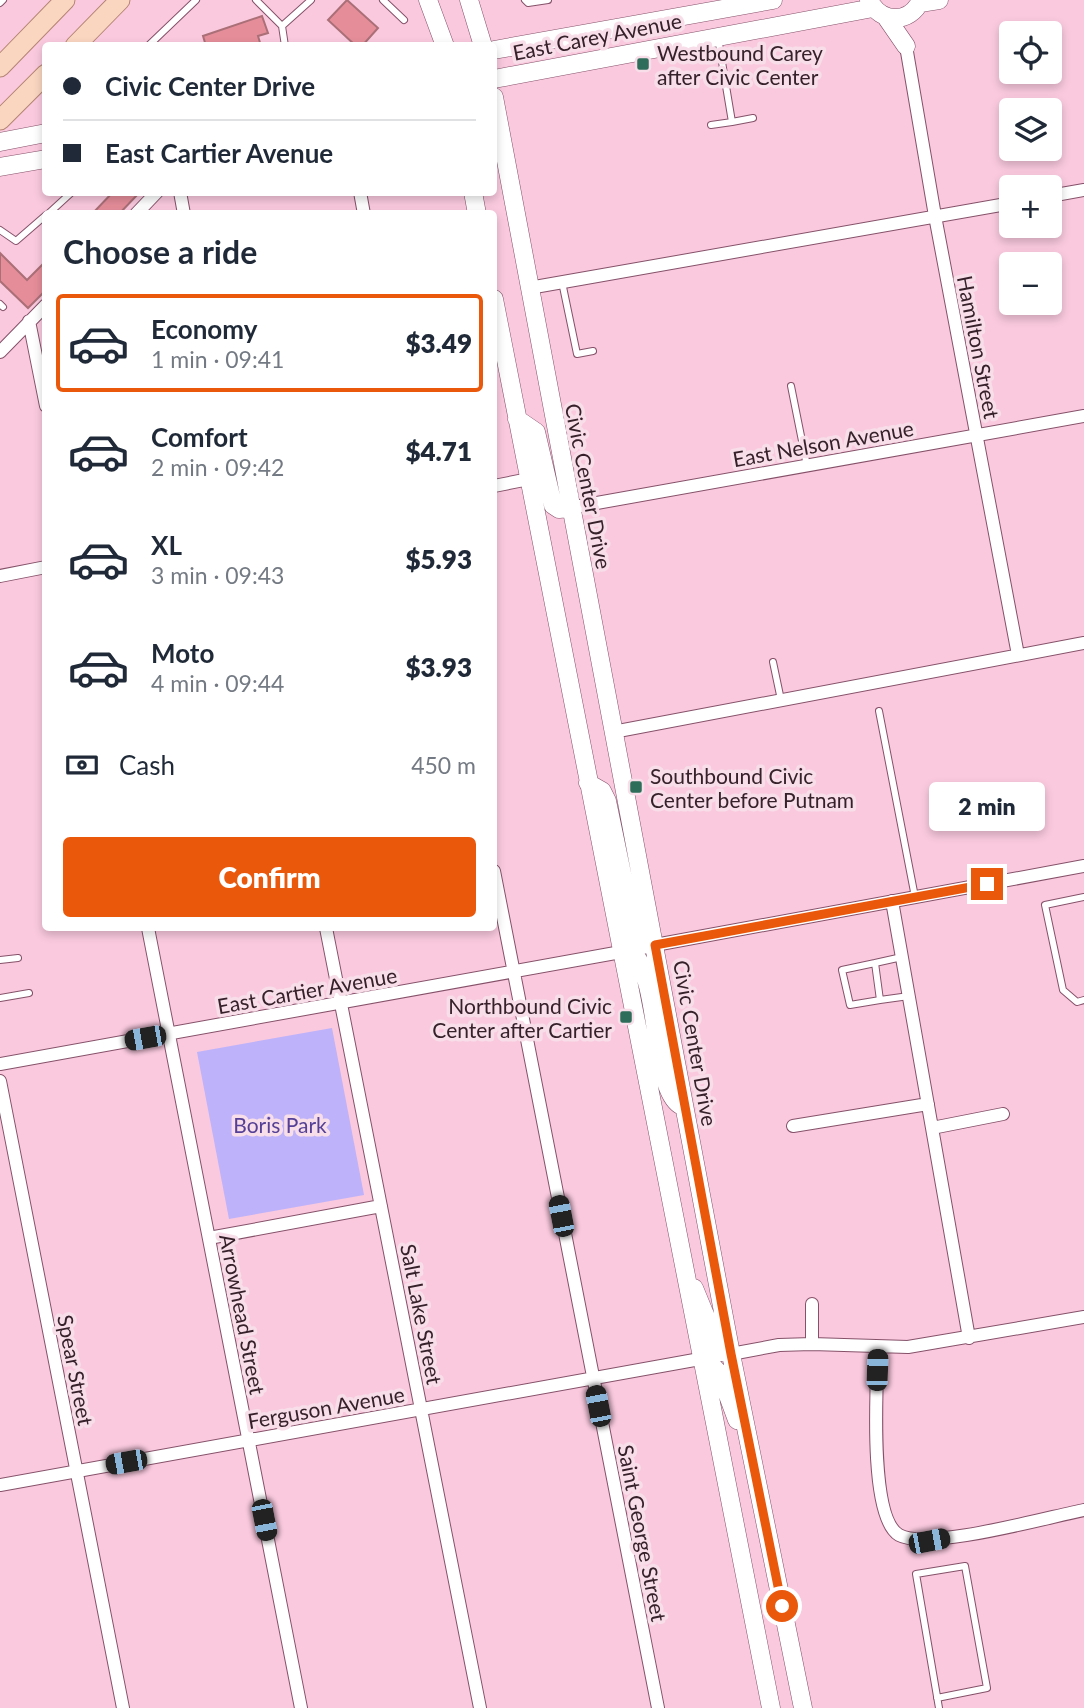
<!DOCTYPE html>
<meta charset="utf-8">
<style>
:root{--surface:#fff;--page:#f6f6f7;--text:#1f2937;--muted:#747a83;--line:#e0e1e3;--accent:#ea580c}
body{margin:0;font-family:Lato,sans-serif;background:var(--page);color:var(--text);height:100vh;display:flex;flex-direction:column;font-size:26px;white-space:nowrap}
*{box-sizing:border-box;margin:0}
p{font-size:23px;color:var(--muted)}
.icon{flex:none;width:38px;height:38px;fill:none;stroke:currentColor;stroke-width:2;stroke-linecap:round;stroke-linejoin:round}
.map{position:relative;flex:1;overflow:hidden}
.panel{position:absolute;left:42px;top:210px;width:455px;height:721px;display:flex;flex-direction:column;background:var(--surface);border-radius:7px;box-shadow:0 4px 10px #0003}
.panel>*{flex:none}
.top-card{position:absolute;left:42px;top:42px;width:455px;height:154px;border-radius:7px;box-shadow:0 4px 10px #0003;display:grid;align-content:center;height:154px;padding:0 21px;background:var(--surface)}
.controls{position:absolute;left:999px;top:21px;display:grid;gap:14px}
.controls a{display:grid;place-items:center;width:63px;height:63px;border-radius:7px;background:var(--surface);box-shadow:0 4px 10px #0003;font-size:35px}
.end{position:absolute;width:32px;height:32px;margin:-16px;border:9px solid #ea580c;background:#fff;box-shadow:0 0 0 4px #fff}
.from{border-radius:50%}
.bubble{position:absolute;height:49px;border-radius:7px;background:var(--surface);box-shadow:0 4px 10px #0003;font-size:23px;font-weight:800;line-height:49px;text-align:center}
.car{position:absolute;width:21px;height:42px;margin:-21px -10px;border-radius:9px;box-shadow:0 0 5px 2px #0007;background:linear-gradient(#222 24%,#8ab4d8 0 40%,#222 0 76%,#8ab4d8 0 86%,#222 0)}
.top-card b{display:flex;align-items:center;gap:24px;height:66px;font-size:26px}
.top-card b+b{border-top:2px solid var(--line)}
.top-card i{width:18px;height:18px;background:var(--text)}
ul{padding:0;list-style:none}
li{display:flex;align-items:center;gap:21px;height:98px;margin:0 14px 10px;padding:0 7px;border:4px solid transparent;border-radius:7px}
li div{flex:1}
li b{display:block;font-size:26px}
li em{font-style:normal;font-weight:800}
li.current{border-color:var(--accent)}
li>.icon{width:63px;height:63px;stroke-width:1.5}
h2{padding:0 21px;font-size:32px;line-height:84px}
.pay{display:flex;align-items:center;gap:18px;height:77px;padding:0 21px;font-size:26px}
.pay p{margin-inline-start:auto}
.action{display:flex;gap:14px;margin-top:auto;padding:14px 21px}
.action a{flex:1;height:80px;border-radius:7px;background:var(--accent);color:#fff;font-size:28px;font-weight:800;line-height:80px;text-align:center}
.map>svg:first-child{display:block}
.green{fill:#beb2fa}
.building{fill:#e58e9a;stroke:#aa6f77;stroke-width:2}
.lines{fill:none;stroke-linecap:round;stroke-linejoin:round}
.service-casing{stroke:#855169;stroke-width:8}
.minor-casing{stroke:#855169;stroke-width:14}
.secondary-casing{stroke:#855169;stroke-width:19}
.primary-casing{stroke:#b38472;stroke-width:21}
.service{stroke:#fff;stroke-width:6}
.minor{stroke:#fff;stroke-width:12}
.secondary{stroke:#fff;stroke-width:18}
.primary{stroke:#fad6c1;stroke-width:19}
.route{stroke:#ea580c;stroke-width:9}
.poi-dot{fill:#2e6d5a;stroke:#f7dee8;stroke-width:2.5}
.labels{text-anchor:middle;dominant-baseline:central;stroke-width:7;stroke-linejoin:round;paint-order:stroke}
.street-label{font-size:21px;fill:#36202a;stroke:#f7dee8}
.poi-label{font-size:21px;fill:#36202a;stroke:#f7dee8;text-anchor:start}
.park-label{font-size:21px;fill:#564097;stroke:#f7dee8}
</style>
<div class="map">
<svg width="1084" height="1708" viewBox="0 0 1084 1708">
<rect width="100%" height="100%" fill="#fac9de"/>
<path class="green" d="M332,1028L364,1195L229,1219L197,1052Z"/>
<path class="building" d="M347,0L378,28L362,46H356L328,20Z
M262,16L268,33L258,36L261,46H206L203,36Z
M113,192H140L119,214H92Z
M0,253L27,280L46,261V290L28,308L0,281Z"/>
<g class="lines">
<g class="service-casing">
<path id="service" d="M256,0L282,26
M383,0L404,20
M525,0L528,3L548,0
M0,3L3,0
M718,38L732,122L753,118
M148,46L196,0
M285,46L282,26L311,0
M711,125L732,122
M48,214L72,192
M0,230L16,241L46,215
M562,282L577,354L593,351
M0,304L3,307
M791,386L807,466
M773,662L781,700
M879,711L915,897
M1084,897L1045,905L1063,990L1077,1002L1084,1000
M902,957L875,963L880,1000L909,996
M0,960L18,958
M875,963L842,970L850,1005L880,1000
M0,998L29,993
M937,1698L987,1688L965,1566L916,1574L939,1708"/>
</g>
<g class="minor-casing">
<path id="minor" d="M906,46L935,216L1018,655
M180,192L184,214
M360,192L364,214
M1050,196L1084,190
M136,214L157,192
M529,288L1012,203
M29,321L46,406
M0,352L46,305
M494,486L529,479
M569,508L1084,416
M0,576L46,567
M613,732L1084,643
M494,871L658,1708
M892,901L969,1338
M148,928L301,1708
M326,928L480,1708
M655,945L1084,866
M0,1064L621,952
M0,1081L123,1708
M793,1126L928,1104
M932,1128L1003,1114
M209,1238L381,1206
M812,1344V1304
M878,1347C877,1381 868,1517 899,1535C928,1551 1048,1517 1084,1510
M731,1354L779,1345L812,1344L908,1347L1084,1317
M0,1485L700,1359"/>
</g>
<g class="secondary-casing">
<path id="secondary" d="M428,0L445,46
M469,0L483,46
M869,0C881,24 910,24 921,0
M920,3L939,0
M886,17L906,46
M494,50L773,0
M494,79L873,8
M494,97L731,1354L803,1708
M0,142L46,133
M0,167L46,159
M473,192L477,214
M494,299L771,1708
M517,419L536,432L553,505L559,509L569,508
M588,783L602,791L607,801L635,936L640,944L655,945
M621,952L633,953C661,983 652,1087 680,1105
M694,1288L710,1327L714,1347L721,1352L731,1354
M700,1359L707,1360L720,1374L737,1420"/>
</g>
<g class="primary-casing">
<path id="primary" d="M75,46L120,0
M0,67L65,0
M0,120L46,74"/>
</g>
<use href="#service" class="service"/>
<use href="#minor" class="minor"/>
<use href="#secondary" class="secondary"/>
<use href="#primary" class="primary"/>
</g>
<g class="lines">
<path class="route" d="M782,1606L731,1354L655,945L987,884"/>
</g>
<g class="poi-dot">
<rect x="636" y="57" width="14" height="14" rx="3.5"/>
<rect x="629" y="780" width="14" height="14" rx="3.5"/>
<rect x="619" y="1010" width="14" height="14" rx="3.5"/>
</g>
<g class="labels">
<g class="street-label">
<text transform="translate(597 36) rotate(-11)">East Carey Avenue</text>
<text transform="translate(979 347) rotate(79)">Hamilton Street</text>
<text transform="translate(823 443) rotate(-10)">East Nelson Avenue</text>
<text transform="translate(589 486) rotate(79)">Civic Center Drive</text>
<text transform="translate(307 990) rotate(-10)">East Cartier Avenue</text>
<text transform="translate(696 1043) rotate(80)">Civic Center Drive</text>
<text transform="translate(243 1314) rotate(79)">Arrowhead Street</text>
<text transform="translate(422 1314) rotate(79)">Salt Lake Street</text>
<text transform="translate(76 1370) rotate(79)">Spear Street</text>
<text transform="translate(326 1407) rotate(-10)">Ferguson Avenue</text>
<text transform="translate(643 1533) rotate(79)">Saint George Street</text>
</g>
<g class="poi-label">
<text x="657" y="52">Westbound Carey<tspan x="657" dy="24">after Civic Center</tspan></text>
<text x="650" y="775">Southbound Civic<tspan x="650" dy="24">Center before Putnam</tspan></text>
<text x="612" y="1005" text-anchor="end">Northbound Civic<tspan x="612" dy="24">Center after Cartier</tspan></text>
</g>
<g class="park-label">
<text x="280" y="1124">Boris Park</text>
</g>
</g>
</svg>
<div class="controls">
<a><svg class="icon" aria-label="locate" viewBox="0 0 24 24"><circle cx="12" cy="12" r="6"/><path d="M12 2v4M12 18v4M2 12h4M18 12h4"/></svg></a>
<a><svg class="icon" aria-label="layers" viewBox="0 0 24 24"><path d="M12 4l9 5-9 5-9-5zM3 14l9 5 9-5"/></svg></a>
<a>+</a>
<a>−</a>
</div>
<i class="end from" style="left:782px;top:1606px"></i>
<i class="end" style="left:987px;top:884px"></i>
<div class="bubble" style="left:929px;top:782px;width:116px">2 min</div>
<i class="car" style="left:145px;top:1038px;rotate:260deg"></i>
<i class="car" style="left:561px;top:1216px;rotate:349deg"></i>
<i class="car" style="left:877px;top:1370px;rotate:2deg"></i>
<i class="car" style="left:598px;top:1406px;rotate:349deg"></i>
<i class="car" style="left:126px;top:1462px;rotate:260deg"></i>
<i class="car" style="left:264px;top:1520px;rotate:169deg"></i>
<i class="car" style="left:929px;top:1541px;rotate:79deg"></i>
<div class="top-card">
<b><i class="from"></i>Civic Center Drive</b>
<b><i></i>East Cartier Avenue</b>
</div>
<section class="panel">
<h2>Choose a ride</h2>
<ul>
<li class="current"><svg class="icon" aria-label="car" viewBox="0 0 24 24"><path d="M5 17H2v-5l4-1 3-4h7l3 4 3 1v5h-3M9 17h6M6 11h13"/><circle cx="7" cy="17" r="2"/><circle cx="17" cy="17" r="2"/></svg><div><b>Economy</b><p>1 min · 09:41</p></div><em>$3.49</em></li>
<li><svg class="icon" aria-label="car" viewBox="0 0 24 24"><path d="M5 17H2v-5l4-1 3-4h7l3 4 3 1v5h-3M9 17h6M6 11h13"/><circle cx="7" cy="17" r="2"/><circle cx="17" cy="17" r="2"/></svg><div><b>Comfort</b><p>2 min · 09:42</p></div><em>$4.71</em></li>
<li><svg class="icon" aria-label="car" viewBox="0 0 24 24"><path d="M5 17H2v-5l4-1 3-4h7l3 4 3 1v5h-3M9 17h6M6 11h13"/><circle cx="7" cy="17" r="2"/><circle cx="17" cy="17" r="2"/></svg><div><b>XL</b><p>3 min · 09:43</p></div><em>$5.93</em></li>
<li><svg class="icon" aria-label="car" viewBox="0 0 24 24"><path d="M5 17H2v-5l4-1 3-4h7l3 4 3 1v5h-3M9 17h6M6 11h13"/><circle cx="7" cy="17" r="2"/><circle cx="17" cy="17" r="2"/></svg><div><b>Moto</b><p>4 min · 09:44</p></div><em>$3.93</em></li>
</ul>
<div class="pay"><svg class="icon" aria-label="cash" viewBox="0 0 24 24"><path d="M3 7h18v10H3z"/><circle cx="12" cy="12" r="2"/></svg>Cash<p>450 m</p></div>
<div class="action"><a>Confirm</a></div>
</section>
</div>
